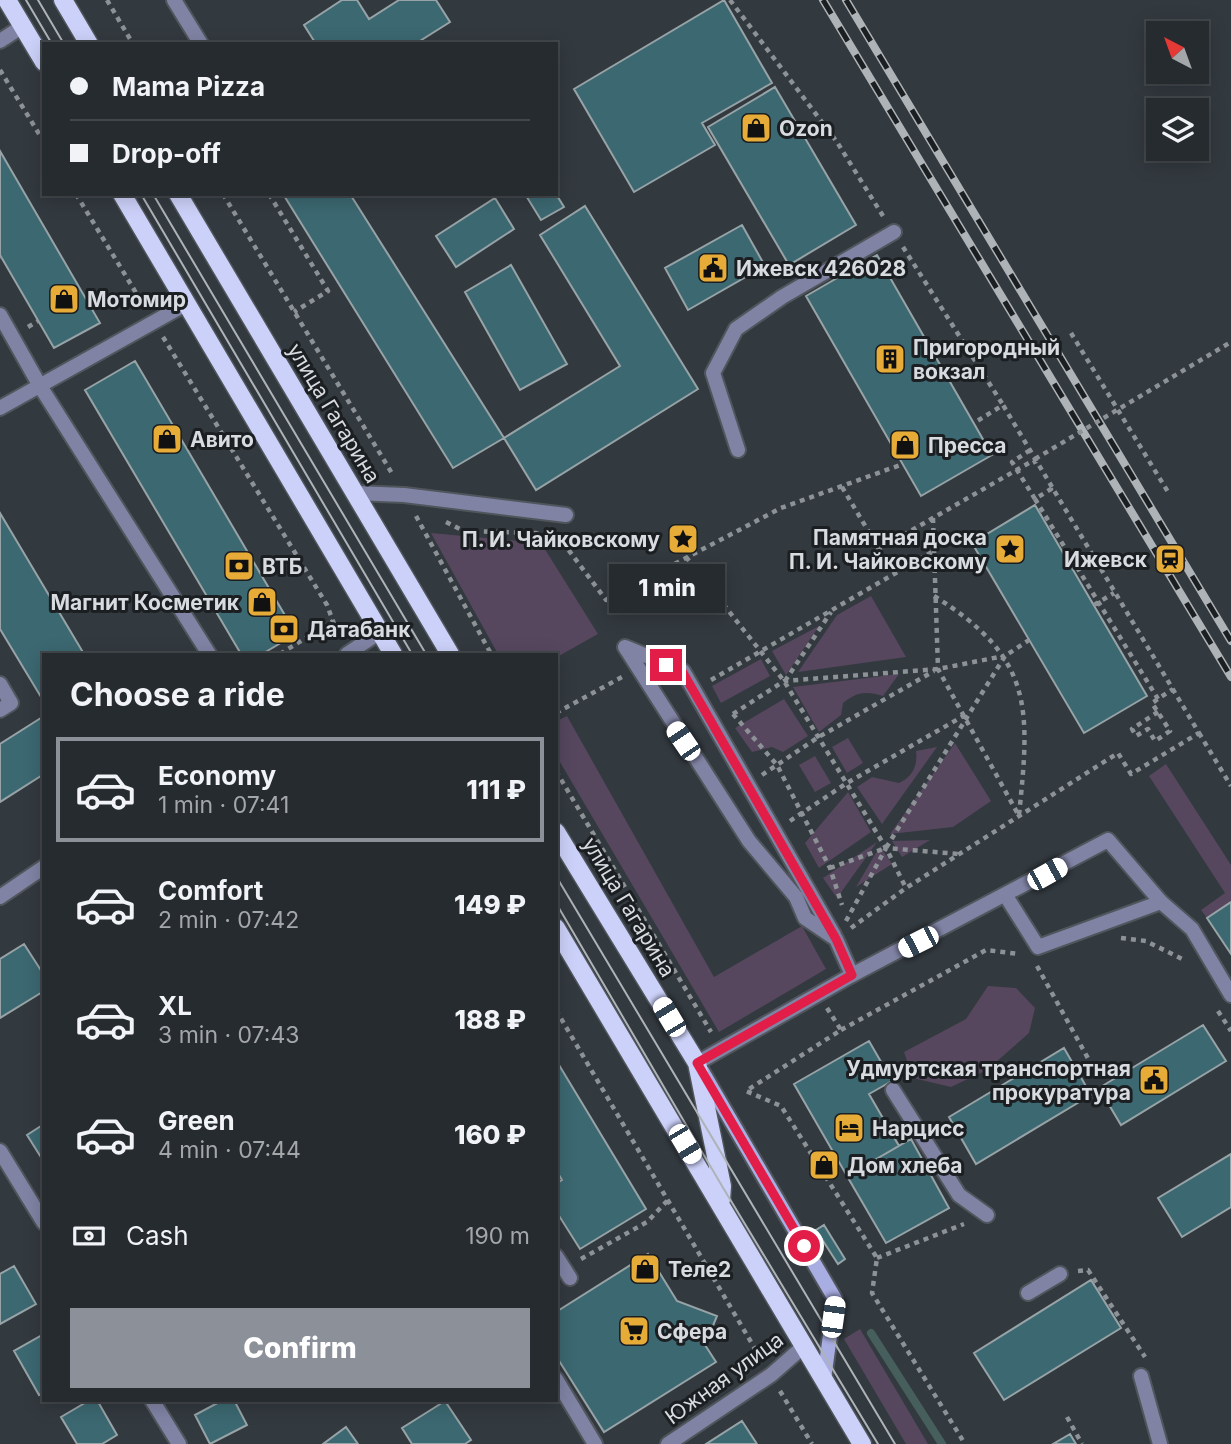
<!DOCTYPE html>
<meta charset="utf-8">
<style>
:root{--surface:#262b2f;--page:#32373b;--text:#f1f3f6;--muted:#a4a7aa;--line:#42474b;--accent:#8c9099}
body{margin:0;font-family:Inter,sans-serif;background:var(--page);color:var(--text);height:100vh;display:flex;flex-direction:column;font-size:26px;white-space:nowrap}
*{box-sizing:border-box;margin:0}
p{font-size:23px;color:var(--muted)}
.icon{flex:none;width:38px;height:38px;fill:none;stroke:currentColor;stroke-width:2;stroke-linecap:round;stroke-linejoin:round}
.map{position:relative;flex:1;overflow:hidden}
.panel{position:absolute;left:42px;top:653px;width:516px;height:749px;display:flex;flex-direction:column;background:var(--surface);border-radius:0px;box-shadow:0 4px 18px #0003,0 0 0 2px var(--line)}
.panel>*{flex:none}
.banner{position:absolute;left:42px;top:42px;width:516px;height:154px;border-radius:0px;box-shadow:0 4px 18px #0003,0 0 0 2px var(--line);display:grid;align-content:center;height:154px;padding:0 28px;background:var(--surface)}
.needle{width:46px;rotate:319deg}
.tools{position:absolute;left:1146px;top:21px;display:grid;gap:14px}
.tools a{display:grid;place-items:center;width:63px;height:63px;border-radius:0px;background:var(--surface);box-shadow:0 4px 18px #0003,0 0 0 2px var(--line);font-size:35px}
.end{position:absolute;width:32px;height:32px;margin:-16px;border:9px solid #e11d48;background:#fff;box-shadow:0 0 0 4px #fff}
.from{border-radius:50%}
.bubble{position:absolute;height:49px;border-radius:0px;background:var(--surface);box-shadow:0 4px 18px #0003,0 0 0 2px var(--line);font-size:23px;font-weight:800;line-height:49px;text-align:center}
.car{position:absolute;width:21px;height:42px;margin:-21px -10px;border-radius:9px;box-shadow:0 0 5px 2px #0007;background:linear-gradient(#fff 24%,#345 0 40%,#fff 0 76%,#345 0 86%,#fff 0)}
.banner b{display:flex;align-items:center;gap:24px;height:66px;font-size:26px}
.banner b+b{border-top:2px solid var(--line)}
.banner i{width:18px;height:18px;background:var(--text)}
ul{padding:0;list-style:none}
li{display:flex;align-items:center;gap:21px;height:105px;margin:0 14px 10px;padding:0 14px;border:4px solid transparent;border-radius:0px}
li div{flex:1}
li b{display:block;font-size:26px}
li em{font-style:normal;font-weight:800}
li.active{border-color:var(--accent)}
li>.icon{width:63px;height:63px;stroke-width:1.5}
h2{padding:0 28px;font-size:32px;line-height:84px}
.pay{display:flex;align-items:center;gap:18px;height:77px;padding:0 28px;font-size:26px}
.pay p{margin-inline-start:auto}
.action{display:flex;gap:14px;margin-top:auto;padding:14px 28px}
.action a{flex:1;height:80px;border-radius:0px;background:var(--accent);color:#fff;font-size:28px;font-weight:800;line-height:80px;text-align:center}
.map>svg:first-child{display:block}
.green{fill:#56475e}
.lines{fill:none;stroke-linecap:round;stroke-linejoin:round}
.stream{stroke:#465f5d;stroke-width:8}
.building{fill:#3c6871;stroke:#97a3a6;stroke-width:2}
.lane-casing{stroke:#50565c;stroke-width:18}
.street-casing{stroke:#50565c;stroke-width:18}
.secondary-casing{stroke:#50565c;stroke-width:18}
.primary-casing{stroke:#50565c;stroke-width:21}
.path{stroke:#8d9297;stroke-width:4.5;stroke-dasharray:5 5;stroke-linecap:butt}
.lane{stroke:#8083a4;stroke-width:14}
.street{stroke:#8083a4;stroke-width:14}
.secondary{stroke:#a8ade2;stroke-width:14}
.primary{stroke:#ccd1f9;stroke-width:18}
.tram{stroke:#aeb3b7;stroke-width:2}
.rail-casing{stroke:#aeb3b7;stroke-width:8}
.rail{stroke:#1c1f22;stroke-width:5;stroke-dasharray:16;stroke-linecap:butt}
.path-bridge{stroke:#8d9297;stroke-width:4.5;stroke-dasharray:5 5;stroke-linecap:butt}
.route{stroke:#e11d48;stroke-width:9}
.labels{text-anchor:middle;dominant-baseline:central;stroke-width:6;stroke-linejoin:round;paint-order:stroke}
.poi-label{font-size:21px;font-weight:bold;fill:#d8dce0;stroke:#1c1f22;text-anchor:start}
.street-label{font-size:21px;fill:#d8dce0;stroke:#1c1f22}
</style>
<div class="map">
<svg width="1231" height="1444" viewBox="0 0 1231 1444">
<rect width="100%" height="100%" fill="#32393f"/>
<path class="green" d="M431,533L541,543L598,634L557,657L498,654Z
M871,596L906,657L798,672L837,615Z
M819,626L786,675L772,651Z
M761,659L770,676L721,703L712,686Z
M899,674L883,696C866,691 857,692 843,703L841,715L819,732L793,687Z
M784,699L808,736L783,752L772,747L752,752L735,728Z
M567,716L714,977L802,926L826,969L719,1032L557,757V721Z
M848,738L863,763L847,773L832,747Z
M955,743L991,801L953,827L890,834Z
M937,747L882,824L857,787L872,777L899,783C912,777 918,766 916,751Z
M815,756L831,783L815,792L799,765Z
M1166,764L1231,865V902L1207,918L1201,910L1225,893L1149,776Z
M848,792L871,832L819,868L805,843Z
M930,840L902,857L892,841Z
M877,842L837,898L823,878Z
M880,846L892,864L856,887Z
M988,986L1016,988L1035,1008L1029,1033L987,1070L951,1087L913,1078L904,1052L966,1019Z
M860,1329L928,1444H906L844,1339Z"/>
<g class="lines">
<path class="stream" d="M871,1333L942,1444"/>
</g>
<path class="building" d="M342,0H357L369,19L399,0H436L450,22L415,44H316L304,25Z
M724,0L772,83L702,123L715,145L634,192L574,89Z
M775,87L856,225L789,265L708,127Z
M0,151L100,323L54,348L0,255Z
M283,194H350L504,438L453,468Z
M525,194H556L564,207L541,220Z
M495,198L514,229L456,267L436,236Z
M585,206L698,389L536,490L504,438L620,366L540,235Z
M742,225L765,266L688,310L665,268Z
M877,255L992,455L921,496L806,296Z
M511,265L567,364L520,390L465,292Z
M135,361L296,634L262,654H241L85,390Z
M1035,505L1147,696L1084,733L972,543Z
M0,513L84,654H44V702L0,629Z
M44,716V774L0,802V744Z
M1231,902V954L1207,918Z
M24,944L44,975V991L0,1018V959Z
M1203,1025L1226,1061L1121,1125L1099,1088Z
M869,1041L892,1081L869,1094L899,1146L847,1176L794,1084Z
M1064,1048L1091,1095L976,1164L949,1117Z
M556,1060L646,1209L580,1249L556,1211V1184L562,1180L556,1170Z
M44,1124V1162L27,1135Z
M911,1139L949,1208L886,1243L847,1176Z
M1231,1154V1207L1182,1237L1158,1198Z
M824,1225L845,1259L838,1264L816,1230Z
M648,1254L677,1301L717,1316L705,1345L716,1362L604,1432L556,1356V1312Z
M14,1266L36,1304L0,1324V1274Z
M1091,1280L1121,1328L1004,1400L974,1353Z
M44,1334V1392L39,1395L14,1351Z
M90,1400H97L117,1435L102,1444H77L61,1417Z
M223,1400H234L247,1425L210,1444L195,1415Z
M445,1401L471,1440L465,1444H412L402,1428Z
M742,1421L757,1444H706Z
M346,1427L358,1444H323Z
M1070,1434L1076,1444H1053Z"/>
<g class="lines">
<g class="lane-casing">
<path id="lane" d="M174,0L201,44
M0,41L23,26
M0,315L40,386L209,654
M0,408L186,304
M738,450L713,373L736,329L782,297L894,232
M355,493L404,495L566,515
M625,647L749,841L796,897L805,918L836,939L852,975
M625,647L683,671L834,935
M0,684L11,703L0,710
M1006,896L1038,947L1161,902
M893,1090L959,1195L987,1215
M556,1256L570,1278
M1028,1293L1060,1274
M1141,1376L1160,1444
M556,1379L595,1444"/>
</g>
<g class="street-casing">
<path id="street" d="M347,654L380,632
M0,897L44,867
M697,1063L852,975L1108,840L1161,902L1192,929L1231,995
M0,1151L44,1223
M152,1400L179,1444
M668,1444L771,1375L804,1346"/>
</g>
<g class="secondary-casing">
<path id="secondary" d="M702,1071L835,1299L824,1379"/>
</g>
<g class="primary-casing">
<path id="primary" d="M7,0L44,62
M63,0L89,44
M122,194L393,654
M178,194L450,654
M556,832L697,1063L722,1186L721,1200
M556,928L862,1444"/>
</g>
<path class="path" d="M107,0L133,44
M730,0L837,142L883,216
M0,70L44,142
M76,194L144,306
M223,194L393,475
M269,194L328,291L294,312
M903,247L1003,405
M0,258L1,257
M28,327L38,321
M1071,333L1168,492
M163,337L327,605L339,637
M1030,450L1012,462L1035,499L1051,489L1050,486
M842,487L879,549L1034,460L1036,464
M1035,499L1158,699
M416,516L491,654
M933,518L938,669L1019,816
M446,522L464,531L536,533L564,544L606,600L781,508L903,464
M686,557L784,681L886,848L906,888
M934,596C1034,658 1030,708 1019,815
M1094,605L1114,593
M280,654L333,621
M711,680L932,552
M785,681L831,612
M1158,712L1132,729L1136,736L1148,729L1155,741L1170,731L1152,703L1173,689
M556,713L622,677
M733,714L777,765L830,868L842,905
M733,714L784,681L938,669L1004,656
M1199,733L1231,786
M556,771L711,1032
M762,775L817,738L934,671
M790,821L847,783L965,715
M830,868L886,848L1005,656L1029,640
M846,921L886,848L959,854
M851,928L906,888L1118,753L1131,774L1199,733L1003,405L974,423
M1121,938L1146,941L1184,960
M1037,966L1095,1071
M827,1008L841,1030L746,1091L781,1106L877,1258L872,1293L965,1444
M556,1010L761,1359
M1218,1011L1231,1031
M841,1030L986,950L1019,954
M877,1258L964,1224
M581,1259L647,1222L669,1199
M1078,1271L1088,1270L1145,1357
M780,1391L812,1444
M1067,1417L1082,1444"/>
<use href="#lane" class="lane"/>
<use href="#street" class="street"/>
<use href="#secondary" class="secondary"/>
<use href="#primary" class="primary"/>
<path class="tram" d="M26,0L52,44
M38,0L64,44
M141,194L412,654
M153,194L426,654
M556,876L895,1444
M556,903L722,1186L878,1444"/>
<g class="rail-casing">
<path id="rail" d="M823,0L1231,677
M846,0L1231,641"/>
</g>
<use href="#rail" class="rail"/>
<path class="path-bridge" d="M1035,459L1231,342"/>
</g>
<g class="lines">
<path class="route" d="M666,665L682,671L836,939L852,975L697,1063L804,1246"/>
</g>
<defs>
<g id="shop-square" transform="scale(1.575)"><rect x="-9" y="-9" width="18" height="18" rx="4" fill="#e7ac37" stroke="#1c1f22"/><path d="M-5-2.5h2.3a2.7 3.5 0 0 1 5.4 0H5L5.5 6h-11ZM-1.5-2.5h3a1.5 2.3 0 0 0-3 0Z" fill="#111"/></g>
<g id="civic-square" transform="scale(1.575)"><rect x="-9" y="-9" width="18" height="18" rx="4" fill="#e7ac37" stroke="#1c1f22"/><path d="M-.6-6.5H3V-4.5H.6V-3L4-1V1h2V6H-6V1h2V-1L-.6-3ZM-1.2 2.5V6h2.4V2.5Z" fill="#111"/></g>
<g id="building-square" transform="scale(1.575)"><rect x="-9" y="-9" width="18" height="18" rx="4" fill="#e7ac37" stroke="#1c1f22"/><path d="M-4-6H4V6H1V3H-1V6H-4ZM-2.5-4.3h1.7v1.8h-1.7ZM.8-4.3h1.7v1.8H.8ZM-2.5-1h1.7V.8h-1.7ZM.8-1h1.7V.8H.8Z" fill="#111"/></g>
<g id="sight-square" transform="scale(1.575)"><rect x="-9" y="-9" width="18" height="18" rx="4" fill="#e7ac37" stroke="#1c1f22"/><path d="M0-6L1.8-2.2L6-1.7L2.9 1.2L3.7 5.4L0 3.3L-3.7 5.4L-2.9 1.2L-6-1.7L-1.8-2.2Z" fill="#111"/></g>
<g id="station-square" transform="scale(1.575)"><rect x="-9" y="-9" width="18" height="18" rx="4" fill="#e7ac37" stroke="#1c1f22"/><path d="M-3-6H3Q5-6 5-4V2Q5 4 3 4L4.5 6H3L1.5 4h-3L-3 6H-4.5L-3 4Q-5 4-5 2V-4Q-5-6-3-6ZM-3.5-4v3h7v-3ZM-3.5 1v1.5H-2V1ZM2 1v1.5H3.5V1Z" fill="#111"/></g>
<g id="bank-square" transform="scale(1.575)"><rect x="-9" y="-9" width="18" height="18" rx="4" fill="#e7ac37" stroke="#1c1f22"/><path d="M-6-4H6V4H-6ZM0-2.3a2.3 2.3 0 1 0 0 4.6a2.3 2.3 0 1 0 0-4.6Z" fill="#111"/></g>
<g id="hotel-square" transform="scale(1.575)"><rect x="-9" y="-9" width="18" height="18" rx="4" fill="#e7ac37" stroke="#1c1f22"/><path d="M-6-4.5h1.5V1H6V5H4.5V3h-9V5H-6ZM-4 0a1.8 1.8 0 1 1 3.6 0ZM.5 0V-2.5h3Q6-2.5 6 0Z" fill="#111"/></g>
<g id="supermarket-square" transform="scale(1.575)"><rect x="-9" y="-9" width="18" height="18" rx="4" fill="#e7ac37" stroke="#1c1f22"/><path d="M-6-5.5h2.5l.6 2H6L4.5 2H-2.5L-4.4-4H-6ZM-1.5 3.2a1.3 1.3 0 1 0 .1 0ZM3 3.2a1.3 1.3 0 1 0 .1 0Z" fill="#111"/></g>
</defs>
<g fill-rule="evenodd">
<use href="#shop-square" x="756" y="128"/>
<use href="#civic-square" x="713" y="268"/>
<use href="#shop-square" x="64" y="299"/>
<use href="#building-square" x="890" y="359"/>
<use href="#shop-square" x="167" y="439"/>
<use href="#shop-square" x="905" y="445"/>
<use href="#sight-square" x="683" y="539"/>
<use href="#sight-square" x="1010" y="549"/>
<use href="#station-square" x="1170" y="559"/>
<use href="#bank-square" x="239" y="566"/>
<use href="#shop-square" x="262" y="602"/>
<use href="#bank-square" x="284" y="629"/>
<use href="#civic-square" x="1154" y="1080"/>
<use href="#hotel-square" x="849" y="1128"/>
<use href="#shop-square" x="824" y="1165"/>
<use href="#shop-square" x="645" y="1269"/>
<use href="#supermarket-square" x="634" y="1331"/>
</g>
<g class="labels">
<g class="poi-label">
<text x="779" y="128">Ozon</text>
<text x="736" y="268">Ижевск 426028</text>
<text x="87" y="299">Мотомир</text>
<text x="913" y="347">Пригородный<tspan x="913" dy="24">вокзал</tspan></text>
<text x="190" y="439">Авито</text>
<text x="928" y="445">Пресса</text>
<text x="987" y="537" text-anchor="end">Памятная доска<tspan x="987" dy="24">П. И. Чайковскому</tspan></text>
<text x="660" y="539" text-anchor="end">П. И. Чайковскому</text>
<text x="1147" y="559" text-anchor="end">Ижевск</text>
<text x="262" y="566">ВТБ</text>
<text x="239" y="602" text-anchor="end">Магнит Косметик</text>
<text x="307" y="629">Датабанк</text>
<text x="1131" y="1068" text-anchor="end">Удмуртская транспортная<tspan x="1131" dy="24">прокуратура</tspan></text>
<text x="872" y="1128">Нарцисс</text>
<text x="847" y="1165">Дом хлеба</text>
<text x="668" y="1269">Теле2</text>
<text x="657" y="1331">Сфера</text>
</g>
<g class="street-label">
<text transform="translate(334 413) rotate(59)">улица Гагарина</text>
<text transform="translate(629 907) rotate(59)">улица Гагарина</text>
<text transform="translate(724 1378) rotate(-36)">Южная улица</text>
</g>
</g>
</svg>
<div class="tools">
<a><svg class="needle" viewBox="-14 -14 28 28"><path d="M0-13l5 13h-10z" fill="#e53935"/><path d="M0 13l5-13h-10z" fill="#a4a7aa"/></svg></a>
<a><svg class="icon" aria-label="layers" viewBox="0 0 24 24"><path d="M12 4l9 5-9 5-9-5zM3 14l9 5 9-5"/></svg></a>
</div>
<i class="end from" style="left:804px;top:1246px"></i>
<i class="end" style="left:666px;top:665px"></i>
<div class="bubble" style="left:609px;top:564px;width:116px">1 min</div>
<i class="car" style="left:683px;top:741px;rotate:326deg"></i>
<i class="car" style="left:1047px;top:874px;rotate:61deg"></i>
<i class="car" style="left:918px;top:942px;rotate:243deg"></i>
<i class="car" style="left:669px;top:1017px;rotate:329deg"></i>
<i class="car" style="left:685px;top:1144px;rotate:149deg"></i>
<i class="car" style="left:833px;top:1317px;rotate:8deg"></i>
<div class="banner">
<b><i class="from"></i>Mama Pizza</b>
<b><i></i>Drop-off</b>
</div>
<section class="panel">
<h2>Choose a ride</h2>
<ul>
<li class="active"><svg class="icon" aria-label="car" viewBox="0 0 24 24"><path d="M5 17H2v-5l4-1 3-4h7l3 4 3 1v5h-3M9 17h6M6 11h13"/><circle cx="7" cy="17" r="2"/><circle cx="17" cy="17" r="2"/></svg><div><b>Economy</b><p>1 min · 07:41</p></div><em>111 ₽</em></li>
<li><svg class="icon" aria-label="car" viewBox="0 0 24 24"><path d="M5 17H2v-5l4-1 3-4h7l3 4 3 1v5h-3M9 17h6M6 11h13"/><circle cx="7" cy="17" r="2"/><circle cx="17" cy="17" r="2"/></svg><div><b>Comfort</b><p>2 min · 07:42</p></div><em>149 ₽</em></li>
<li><svg class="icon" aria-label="car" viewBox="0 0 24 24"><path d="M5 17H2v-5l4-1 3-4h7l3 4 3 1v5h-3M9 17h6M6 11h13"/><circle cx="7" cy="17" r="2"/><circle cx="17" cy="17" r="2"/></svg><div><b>XL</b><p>3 min · 07:43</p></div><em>188 ₽</em></li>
<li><svg class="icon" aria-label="car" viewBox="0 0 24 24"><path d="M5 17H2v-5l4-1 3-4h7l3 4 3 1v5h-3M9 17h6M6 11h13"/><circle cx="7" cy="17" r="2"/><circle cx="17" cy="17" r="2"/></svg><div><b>Green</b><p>4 min · 07:44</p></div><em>160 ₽</em></li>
</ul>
<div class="pay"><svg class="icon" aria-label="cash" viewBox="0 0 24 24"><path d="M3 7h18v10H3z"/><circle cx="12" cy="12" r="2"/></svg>Cash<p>190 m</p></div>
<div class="action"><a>Confirm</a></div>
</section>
</div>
